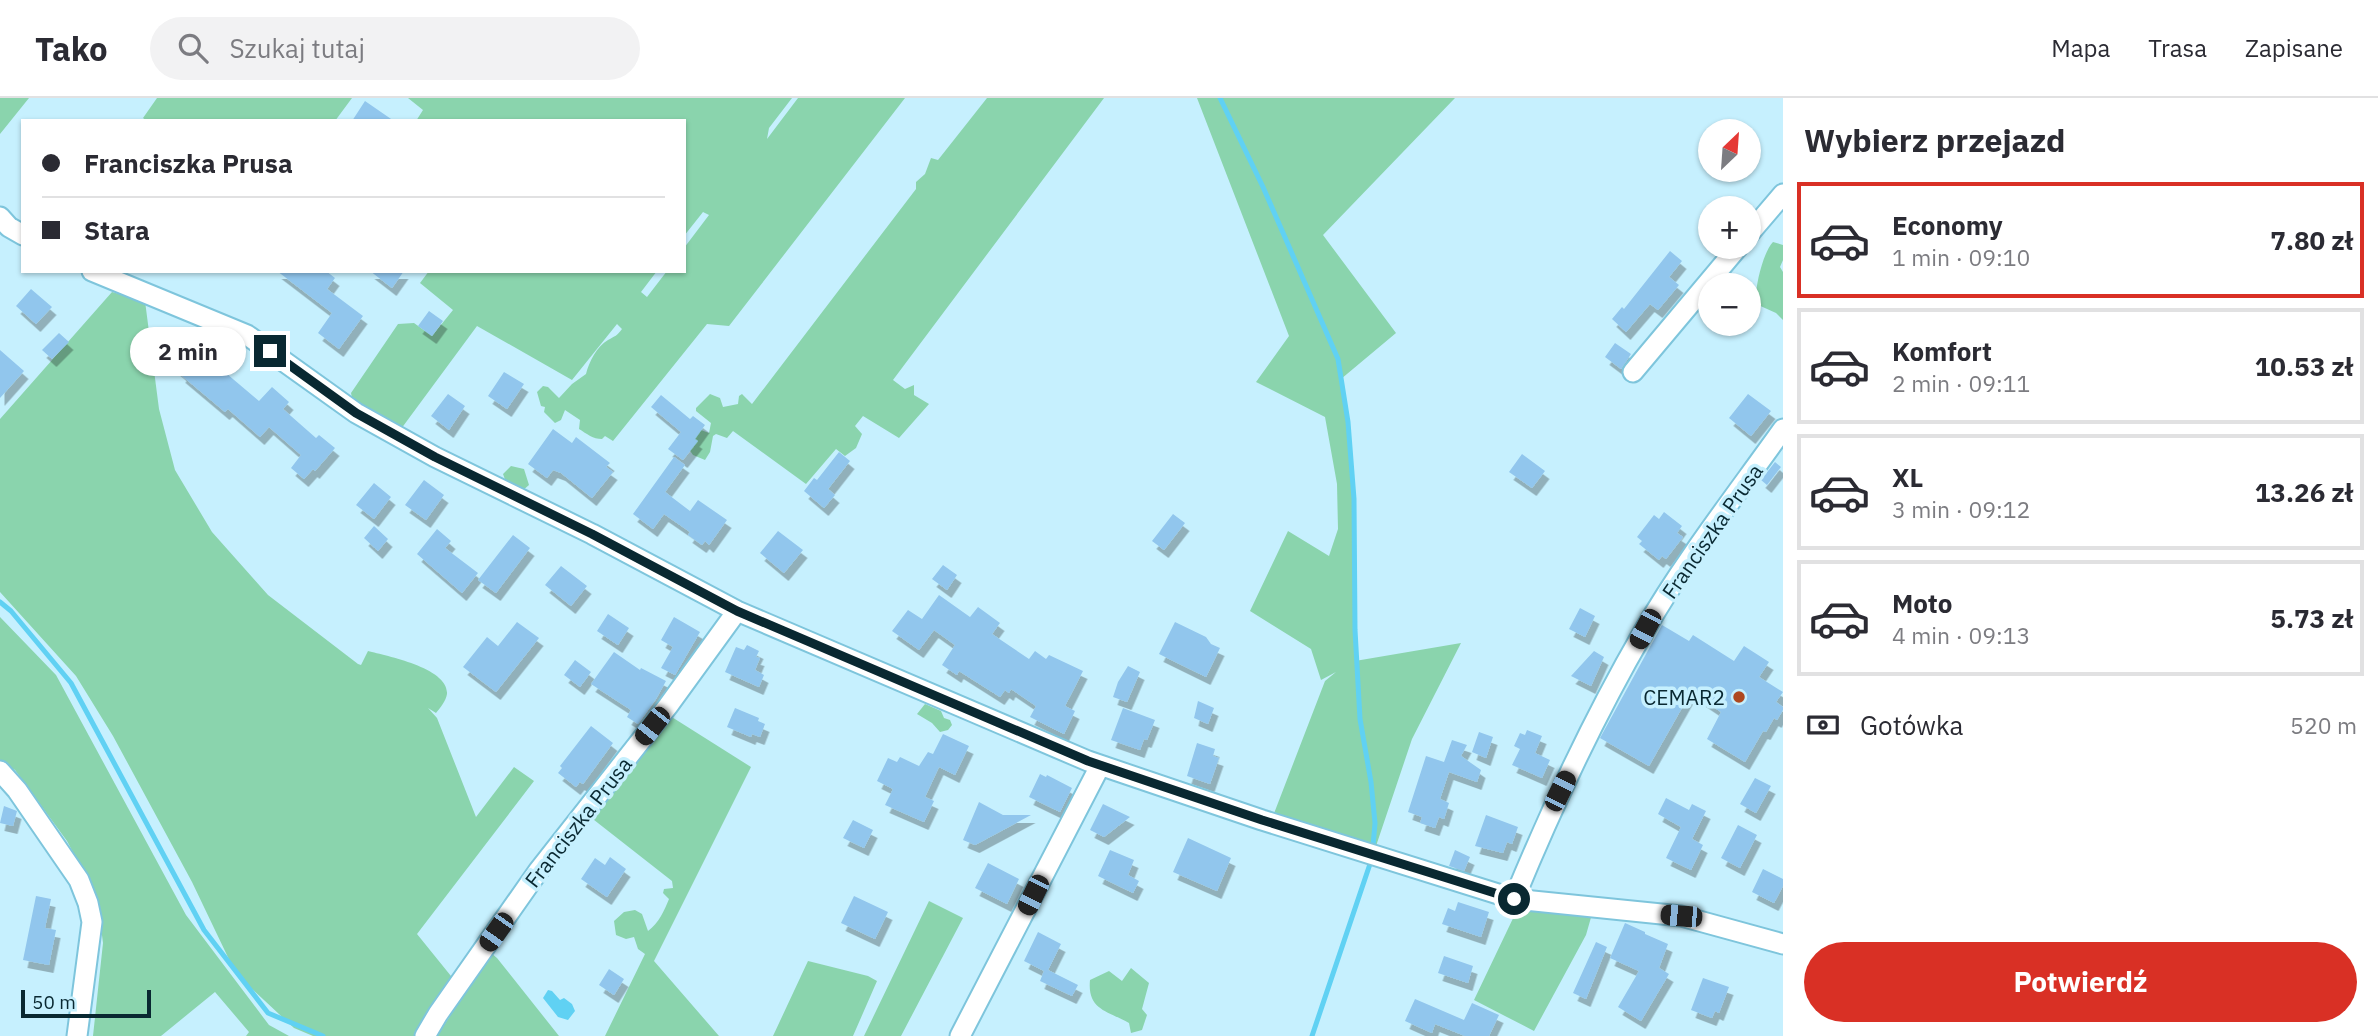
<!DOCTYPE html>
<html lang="pl">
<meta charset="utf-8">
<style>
:root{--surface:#fff;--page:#f2f2f3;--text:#2b2b33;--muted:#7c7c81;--line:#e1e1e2;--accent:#d93025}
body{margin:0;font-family:"IBM Plex Sans",sans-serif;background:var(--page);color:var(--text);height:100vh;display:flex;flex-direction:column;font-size:26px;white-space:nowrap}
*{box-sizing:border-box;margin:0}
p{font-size:23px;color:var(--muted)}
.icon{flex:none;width:38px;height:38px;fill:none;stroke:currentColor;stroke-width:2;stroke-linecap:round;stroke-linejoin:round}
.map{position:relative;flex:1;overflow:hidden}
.drawer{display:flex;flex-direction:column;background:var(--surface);width:595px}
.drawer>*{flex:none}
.hud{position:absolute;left:21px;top:21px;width:665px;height:154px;border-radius:0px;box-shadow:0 2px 5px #0004;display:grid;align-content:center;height:154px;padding:0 21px;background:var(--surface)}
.needle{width:46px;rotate:25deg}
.controls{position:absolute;left:1698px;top:21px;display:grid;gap:14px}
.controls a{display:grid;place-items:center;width:63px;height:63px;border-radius:50%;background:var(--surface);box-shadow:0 2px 5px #0004;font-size:35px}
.scale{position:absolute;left:21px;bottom:18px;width:130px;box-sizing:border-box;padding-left:7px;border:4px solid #092831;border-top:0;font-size:19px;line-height:24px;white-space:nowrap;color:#092831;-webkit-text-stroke:5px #c6f0fe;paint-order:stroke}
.end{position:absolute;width:32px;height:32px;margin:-16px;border:9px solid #092831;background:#fff;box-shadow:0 0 0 4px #fff}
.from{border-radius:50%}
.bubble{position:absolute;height:49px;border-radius:24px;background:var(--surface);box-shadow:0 2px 5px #0004;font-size:23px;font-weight:800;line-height:49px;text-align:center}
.car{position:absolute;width:21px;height:42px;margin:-21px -10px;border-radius:9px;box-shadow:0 0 5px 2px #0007;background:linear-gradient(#222 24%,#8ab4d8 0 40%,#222 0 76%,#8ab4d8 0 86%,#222 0)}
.hud b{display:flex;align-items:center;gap:24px;height:66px;font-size:26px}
.hud b+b{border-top:2px solid var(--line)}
.hud i{width:18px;height:18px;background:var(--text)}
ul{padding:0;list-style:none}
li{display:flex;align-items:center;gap:21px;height:116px;margin:0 14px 10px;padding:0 7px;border:4px solid var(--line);border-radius:0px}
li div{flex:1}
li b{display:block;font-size:26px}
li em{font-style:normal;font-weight:800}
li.current{border-color:var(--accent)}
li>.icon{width:63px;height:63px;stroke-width:1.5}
h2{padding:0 21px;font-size:32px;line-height:84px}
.pay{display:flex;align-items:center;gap:18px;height:77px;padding:0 21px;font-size:26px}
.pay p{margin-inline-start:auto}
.action{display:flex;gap:14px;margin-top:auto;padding:14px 21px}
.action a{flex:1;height:80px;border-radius:42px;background:var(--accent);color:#fff;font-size:28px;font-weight:800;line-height:80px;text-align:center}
header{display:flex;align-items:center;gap:42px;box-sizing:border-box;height:98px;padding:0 35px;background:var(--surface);border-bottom:2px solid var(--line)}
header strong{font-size:33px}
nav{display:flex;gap:38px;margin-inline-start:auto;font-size:24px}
.search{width:490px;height:63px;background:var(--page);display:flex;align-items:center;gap:18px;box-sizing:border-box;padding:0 24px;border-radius:38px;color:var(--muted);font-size:26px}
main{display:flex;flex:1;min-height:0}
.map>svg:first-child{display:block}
.green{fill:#8ad4ad}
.water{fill:#60d1f3}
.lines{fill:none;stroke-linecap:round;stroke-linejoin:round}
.stream{stroke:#60d1f3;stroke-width:5}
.building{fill:#91c6ed;filter:url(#shadow)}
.minor-casing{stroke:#7ec5dc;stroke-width:23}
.minor{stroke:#fff;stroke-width:19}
.route{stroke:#092831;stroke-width:9}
.poi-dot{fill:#ae481f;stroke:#c6f0fe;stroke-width:2.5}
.labels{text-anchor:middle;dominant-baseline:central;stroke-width:7;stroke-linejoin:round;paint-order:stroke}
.street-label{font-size:21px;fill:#092831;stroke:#c6f0fe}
.poi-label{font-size:21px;fill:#092831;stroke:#c6f0fe;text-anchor:end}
</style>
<header>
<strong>Tako</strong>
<div class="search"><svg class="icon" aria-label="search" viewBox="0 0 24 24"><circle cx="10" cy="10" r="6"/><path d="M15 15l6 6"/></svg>Szukaj tutaj</div>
<nav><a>Mapa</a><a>Trasa</a><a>Zapisane</a></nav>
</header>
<main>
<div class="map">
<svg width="1783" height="938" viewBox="0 0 1783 938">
<defs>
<filter id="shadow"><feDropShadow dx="4.5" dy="8" stdDeviation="0" flood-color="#0004"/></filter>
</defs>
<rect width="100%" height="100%" fill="#c6f0fe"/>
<path class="green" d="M0,0H29L0,36Z
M157,0H352L335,23H147L143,20Z
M408,0H792L769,30L767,41L798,0H905L729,228L707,226L613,343L605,338L602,341C593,341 587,336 579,331L580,322L565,312L561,322L555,325L544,314L545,309L541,308L537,294L543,288L548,289L559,300L572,286L586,276C589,264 597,248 608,242C615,238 617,238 622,231L617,226L572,282L477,228L401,331L352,300L351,295L398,226L414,225L432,238L453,212L420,185L429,173H657L641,194L647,199L667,173H684V150L709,117L703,114L684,138V23H416L423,12Z
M987,0H1104L893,282L905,291L914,287V297L929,306L899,340L863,318L855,328L862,336L856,350L845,358L836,351L806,386L733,333L727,340L716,336L713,338L710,354L705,362L693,357L686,347L701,332L709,335L711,325L696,313V310L710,296L720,300L723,309L738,306L739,298L742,296L752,306L916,91V84L925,76L931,60L938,62Z
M1197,0H1455L1323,137L1396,235L1341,281L1352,371L1355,563L1461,545L1412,641L1375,751L1273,718L1325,583L1336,574L1321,582L1311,551L1250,513L1288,433L1329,458L1338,431L1337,386L1325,319L1256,284L1289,238Z
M1773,144L1783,147V162L1780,169L1783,174V222L1776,215L1756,206C1754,192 1763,154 1773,144Z
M112,194L145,203L159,311L175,372L212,434L268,497L358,566L361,567L368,553C387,558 449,570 447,596C446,603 440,610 436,615L428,610L437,620L476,719L514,669L534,683L417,836L455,883L420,938H313L294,930L236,876L192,784L113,638L76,578L0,494V321Z
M511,368L524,371L529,387L522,393L507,387L503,376Z
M0,519L56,577L186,817L269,927L289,938H246L249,934L215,894L161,938H93L103,845L97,799L67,743L15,672L0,663Z
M925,606L941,613L944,620L950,622L952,627L948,632L940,634L932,625L917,616Z
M667,616L751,669L654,863L719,938H605L645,856L638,851L634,839L626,841L616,837L614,823L624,814L635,812L642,816L648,833C659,825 664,813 669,801L663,795L664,791L673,790L672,783L589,718Z
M929,803L963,820L901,938H864Z
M1517,812L1592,816L1586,837L1534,933L1474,902Z
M491,855L497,860L559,938H437Z
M808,863L868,878L877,883L853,938H773Z
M1131,870L1149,885L1142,911L1147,917L1142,932L1131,935L1129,925C1108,913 1087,912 1090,882L1109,873L1122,883Z"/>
<path class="water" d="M548,892L552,893L560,902L564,900L572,906L575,913L568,922L558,919L543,900Z"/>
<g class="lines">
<path class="stream" d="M1220,0L1263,89L1338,261L1348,324L1354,401L1355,532L1360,621L1371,684L1375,725L1372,760L1312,938
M0,504L11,513L71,585L204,832L268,915L323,938"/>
</g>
<path class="building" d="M365,3L394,23H352Z
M1670,153L1682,163L1669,179L1679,187L1658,212L1650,206L1626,234L1612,221L1622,209L1624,211Z
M277,173H326L335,180L327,191L363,218L339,251L318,235L332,215Z
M370,173H404L392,190Z
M31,191L52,209L36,226L16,208Z
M429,213L443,223L432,238L418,228Z
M59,235L69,244L52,261L42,252Z
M188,243L259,303L272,289L289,304L283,311L316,340L319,337L335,350L315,373L313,371L304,381L291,370L301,357L269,329L260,339L228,311L225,314L181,277L182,275L169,264Z
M1615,245L1631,256L1621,271L1605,259Z
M0,252L24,273L0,300Z
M504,274L524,286L507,311L488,298Z
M448,296L465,308L449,332L431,318Z
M1748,296L1771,313L1751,338L1729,320Z
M661,297L690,321L693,318L705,327L695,341L698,343L683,362L668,351L681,334L651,309Z
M553,331L572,345L576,339L610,365L606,369L613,374L592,400L561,375L553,372L547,380L528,366Z
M839,354L850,363L828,391L835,397L824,410L804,393L814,380L817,382Z
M1522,356L1545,373L1532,390L1509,374Z
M674,359L685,367L665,394L690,413L698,402L727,422L709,447L705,443L702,447L688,437L690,434L664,416L653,431L633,416Z
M1775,364L1781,369L1767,387L1761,382Z
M424,382L444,397L426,422L405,407Z
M374,385L391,399L374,421L356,407Z
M1664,414L1682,428L1677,435L1683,439L1666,461L1662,458L1659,462L1639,446L1642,443L1637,439L1654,417L1659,421Z
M1173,416L1185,425L1164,452L1152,443Z
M374,428L388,441L378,453L364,440Z
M437,431L451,443L445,450L478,475L462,495L417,456Z
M778,433L803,452L784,475L760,455Z
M513,437L530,450L496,495L478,482Z
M943,467L957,477L947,492L932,481Z
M561,468L587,488L571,508L545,487Z
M939,497L970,519L978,509L1000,525L992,536L1029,561L1035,553L1046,561L1049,557L1083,573L1065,608L1075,613L1064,636L1030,619L1036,608L1011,591L1009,595L1005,592L1000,599L959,573L957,577L942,567L955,547L934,532L919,552L892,533L908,512L922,521Z
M1580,510L1595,518L1585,539L1569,531Z
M608,516L629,530L618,547L597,533Z
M674,519L700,534L675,577L661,570L673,549L661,542Z
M517,524L539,540L496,594L463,569L487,539L498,548Z
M1175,524L1206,539L1211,546L1220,550L1206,579L1159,556Z
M1662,527L1689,543L1693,537L1734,563L1744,548L1769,564L1759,579L1783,594L1776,604L1783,609V612L1777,622L1774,620L1766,634L1763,633L1745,664L1707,641L1721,614L1691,594L1649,668L1600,640Z
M747,547L759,553L756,559L760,560L755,572L764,577L759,589L725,574L736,549L744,552Z
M1594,553L1604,559L1591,588L1571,578Z
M614,554L640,572L641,570L666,583L656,601L638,626L627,619L631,612L591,586Z
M575,562L591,574L580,589L564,577Z
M1128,568L1140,574L1127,604L1113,599L1118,584Z
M1198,603L1214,610L1208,626L1194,620Z
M735,610L759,620L758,623L765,626L760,639L752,636L751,639L727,629Z
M1123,610L1155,622L1147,642L1144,641L1140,652L1111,642Z
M591,628L613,645L583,686L580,684L576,689L558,675L562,670L560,668Z
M1527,632L1542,638L1535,655L1550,662L1542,680L1512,667L1520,651L1514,648L1520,635L1525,637Z
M1479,634L1493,639L1486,660L1472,654Z
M943,636L969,648L955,677L939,669L925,699L934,703L924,724L885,707L893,691L877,683L888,660L897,664L900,659L919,668L928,654L933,656Z
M1452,642L1467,647L1461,658L1481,672L1477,684L1449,674L1440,701L1449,705L1444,721L1439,719L1435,730L1420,725L1422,719L1408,714L1426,658L1444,664Z
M1197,645L1215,651L1213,658L1219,660L1210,686L1187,678Z
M1040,676L1046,679L1047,677L1072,690L1060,714L1029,699Z
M1755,680L1771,688L1756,715L1740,706Z
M1666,700L1689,712L1692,706L1706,713L1692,741L1703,747L1691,772L1666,760L1681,729L1658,716Z
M979,704L1003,717H1031L975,747L963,742Z
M1103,706L1130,719L1104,739L1090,732Z
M4,708L17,713L13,728L0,725Z
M1486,717L1518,729L1512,746L1507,744L1503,755L1475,748Z
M853,722L873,732L864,750L843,740Z
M1738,727L1757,737L1740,770L1721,760Z
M1188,740L1231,760L1217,793L1173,774Z
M1110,752L1134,762L1128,777L1139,783L1133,795L1098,778Z
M1455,752L1470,759L1464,773L1449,768Z
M610,759L626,771L607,799L581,781L595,760L605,767Z
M988,765L1019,781L1007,806L975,790Z
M1763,771L1783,781V788L1774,805L1752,794Z
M36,798L51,801L45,830L56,832L49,867L23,862Z
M854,798L888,814L875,841L841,825Z
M1458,804L1489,814L1481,839L1442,826L1448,810L1455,813Z
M1625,825L1645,834V836L1668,846L1659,870L1669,876L1641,923L1618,909L1639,873L1610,860Z
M1038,834L1061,846L1048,872L1078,887L1072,898L1040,883L1044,873L1024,863Z
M1596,844L1607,849L1586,901L1573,895Z
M1444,858L1473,868L1468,885L1438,875Z
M609,871L624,881L614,897L599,887Z
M1703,880L1729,889L1719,915L1715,913L1712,920L1691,912Z
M1415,901L1464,922L1472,905L1499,917L1489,938H1465L1435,926L1432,935L1405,923Z"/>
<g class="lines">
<g class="minor-casing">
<path id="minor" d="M0,119L9,129L23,137
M1748,137L1783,96
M92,173L247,237L356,315L435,359L592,436L737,513L1088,663L1262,722L1514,801L1681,818L1783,846
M1633,274L1738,149
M0,673L17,692L79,782L88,805L92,824L77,938
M1514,801C1552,709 1594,619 1644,533C1685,462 1736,397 1783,331
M425,938L438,916L539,772L668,608L737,513
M960,938L1100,668"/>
</g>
<use href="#minor" class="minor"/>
</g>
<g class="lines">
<path class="route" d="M270,253L356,315L435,359L592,436L737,513L1088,663L1262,722L1514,801"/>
</g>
<circle class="poi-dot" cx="1739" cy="599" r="7"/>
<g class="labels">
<g class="street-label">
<text transform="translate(1712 433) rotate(-55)">Franciszka Prusa</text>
<text transform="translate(578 724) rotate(-52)">Franciszka Prusa</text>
</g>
<g class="poi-label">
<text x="1725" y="599">CEMAR2</text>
</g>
</g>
</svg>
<div class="controls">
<a><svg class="needle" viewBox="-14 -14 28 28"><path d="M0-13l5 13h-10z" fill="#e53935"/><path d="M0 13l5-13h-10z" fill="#7c7c81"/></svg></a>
<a>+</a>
<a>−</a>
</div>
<div class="scale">50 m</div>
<i class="end from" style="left:1514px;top:801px"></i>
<i class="end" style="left:270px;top:253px"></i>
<div class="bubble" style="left:130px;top:229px;width:116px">2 min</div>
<i class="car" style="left:1645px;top:531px;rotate:208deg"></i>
<i class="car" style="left:652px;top:628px;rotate:218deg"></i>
<i class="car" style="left:1560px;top:693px;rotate:26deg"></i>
<i class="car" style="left:1033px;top:797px;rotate:206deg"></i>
<i class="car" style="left:1681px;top:818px;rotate:275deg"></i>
<i class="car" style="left:496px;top:834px;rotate:215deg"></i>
<div class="hud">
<b><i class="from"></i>Franciszka Prusa</b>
<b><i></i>Stara</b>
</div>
</div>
<section class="drawer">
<h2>Wybierz przejazd</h2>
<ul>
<li class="current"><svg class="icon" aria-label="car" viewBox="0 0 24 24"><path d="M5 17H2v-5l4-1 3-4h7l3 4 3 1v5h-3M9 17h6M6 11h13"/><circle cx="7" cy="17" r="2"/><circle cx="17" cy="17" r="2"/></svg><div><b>Economy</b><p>1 min · 09:10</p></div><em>7.80 zł</em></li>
<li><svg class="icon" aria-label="car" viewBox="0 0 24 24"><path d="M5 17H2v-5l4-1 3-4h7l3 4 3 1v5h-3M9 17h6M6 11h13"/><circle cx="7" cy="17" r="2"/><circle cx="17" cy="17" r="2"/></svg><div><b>Komfort</b><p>2 min · 09:11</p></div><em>10.53 zł</em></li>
<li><svg class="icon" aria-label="car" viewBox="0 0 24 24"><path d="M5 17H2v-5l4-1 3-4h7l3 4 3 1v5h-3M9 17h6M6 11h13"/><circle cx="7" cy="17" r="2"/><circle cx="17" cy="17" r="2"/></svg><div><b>XL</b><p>3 min · 09:12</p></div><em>13.26 zł</em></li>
<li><svg class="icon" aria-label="car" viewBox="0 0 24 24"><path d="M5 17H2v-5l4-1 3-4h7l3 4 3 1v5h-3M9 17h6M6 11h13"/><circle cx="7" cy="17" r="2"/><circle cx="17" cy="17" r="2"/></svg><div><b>Moto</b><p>4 min · 09:13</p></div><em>5.73 zł</em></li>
</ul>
<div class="pay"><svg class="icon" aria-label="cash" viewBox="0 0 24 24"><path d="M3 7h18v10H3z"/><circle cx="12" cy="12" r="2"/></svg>Gotówka<p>520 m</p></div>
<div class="action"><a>Potwierdź</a></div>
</section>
</main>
